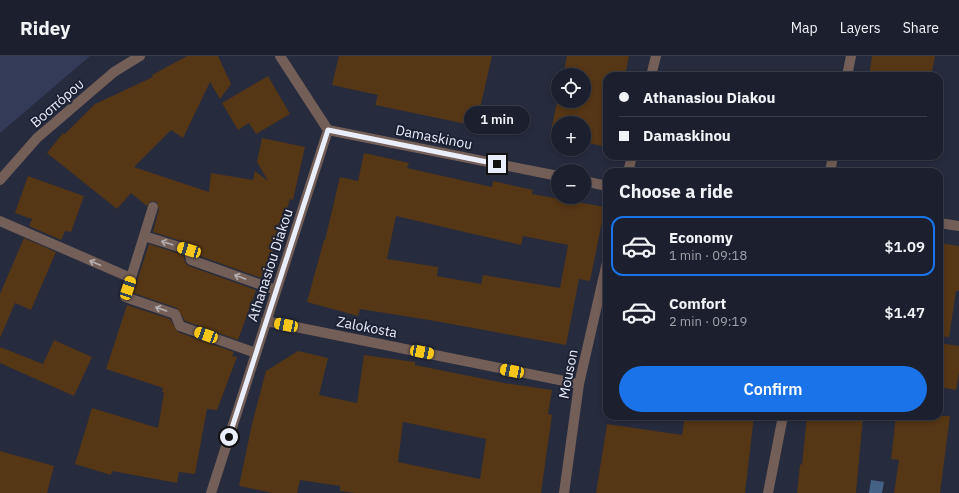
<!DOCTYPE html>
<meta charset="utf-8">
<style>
:root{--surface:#1c202e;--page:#252836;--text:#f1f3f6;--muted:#a0a3aa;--line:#3a3e4a;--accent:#1a73e8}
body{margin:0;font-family:"IBM Plex Sans",sans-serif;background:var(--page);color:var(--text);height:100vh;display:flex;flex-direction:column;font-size:15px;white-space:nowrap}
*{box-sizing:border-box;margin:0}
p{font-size:13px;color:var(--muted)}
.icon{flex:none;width:22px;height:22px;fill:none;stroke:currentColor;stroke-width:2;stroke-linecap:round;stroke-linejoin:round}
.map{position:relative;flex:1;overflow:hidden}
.details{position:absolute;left:603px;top:112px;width:340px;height:252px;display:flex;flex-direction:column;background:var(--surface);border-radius:12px;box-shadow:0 2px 6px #0003,0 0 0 1px var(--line)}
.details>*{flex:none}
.banner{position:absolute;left:603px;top:16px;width:340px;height:88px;border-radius:12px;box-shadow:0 2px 6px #0003,0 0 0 1px var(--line);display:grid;align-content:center;height:88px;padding:0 16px;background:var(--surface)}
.fabs{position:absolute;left:551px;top:12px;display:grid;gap:8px}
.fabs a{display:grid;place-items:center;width:40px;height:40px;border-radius:50%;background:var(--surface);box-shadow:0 2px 6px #0003,0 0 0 1px var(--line);font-size:20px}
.end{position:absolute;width:18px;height:18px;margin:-9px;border:5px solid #eaeefb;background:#111;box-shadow:0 0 0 2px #111}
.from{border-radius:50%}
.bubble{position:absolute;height:28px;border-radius:14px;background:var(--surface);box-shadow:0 2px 6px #0003,0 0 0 1px var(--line);font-size:13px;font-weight:600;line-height:28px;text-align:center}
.car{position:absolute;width:12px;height:24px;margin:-12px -6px;border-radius:5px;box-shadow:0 0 3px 1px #0007;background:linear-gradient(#f5c518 24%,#345 0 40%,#f5c518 0 76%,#345 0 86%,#f5c518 0)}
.banner b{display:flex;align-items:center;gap:14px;height:38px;font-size:15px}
.banner b+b{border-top:1px solid var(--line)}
.banner i{width:10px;height:10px;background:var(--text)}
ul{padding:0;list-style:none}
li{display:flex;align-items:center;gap:12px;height:60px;margin:0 8px 6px;padding:0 8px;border:2px solid transparent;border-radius:12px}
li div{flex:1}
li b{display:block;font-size:15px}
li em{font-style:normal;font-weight:600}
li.on{border-color:var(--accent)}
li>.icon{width:36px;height:36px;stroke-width:1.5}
h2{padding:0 16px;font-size:18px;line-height:48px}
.action{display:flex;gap:8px;margin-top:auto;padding:8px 16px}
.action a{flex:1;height:46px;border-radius:24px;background:var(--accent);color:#fff;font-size:16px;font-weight:600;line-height:46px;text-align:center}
header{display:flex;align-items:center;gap:24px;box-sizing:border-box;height:56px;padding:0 20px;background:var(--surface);border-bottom:1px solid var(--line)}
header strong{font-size:19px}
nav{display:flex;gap:22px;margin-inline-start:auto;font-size:14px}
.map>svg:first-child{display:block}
.green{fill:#333b59}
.water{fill:#456183}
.building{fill:#553615;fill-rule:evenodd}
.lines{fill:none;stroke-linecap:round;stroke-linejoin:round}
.service{stroke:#735f57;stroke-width:10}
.minor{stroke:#735f57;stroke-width:10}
.oneway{stroke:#b4aeb1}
.route{stroke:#eaeefb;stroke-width:5}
.labels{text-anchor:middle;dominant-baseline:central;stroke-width:4;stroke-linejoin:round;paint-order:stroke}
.street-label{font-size:14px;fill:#eaeefb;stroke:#1c2234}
</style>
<header>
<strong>Ridey</strong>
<nav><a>Map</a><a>Layers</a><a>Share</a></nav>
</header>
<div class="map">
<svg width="959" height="437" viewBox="0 0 959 437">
<rect width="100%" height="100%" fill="#262b3e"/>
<path class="green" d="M0,0H90L0,77Z"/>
<path class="water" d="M871,424L884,426L882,437H869Z"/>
<path class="building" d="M187,0H218L231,28L220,43L210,26L183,82L171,74L134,111L209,136L211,117L253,124L255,115L268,125L257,106L262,82L305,91L293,144L290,143L266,216L263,215L261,222L197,199L195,192L191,188L153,176L159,153L157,146L151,145L147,150L131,137L117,153L47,97L63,77L65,78L95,48L153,21L152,19Z
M339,0H492L476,70L375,49L378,39L332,29Z
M567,0H629L625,20H607V91L584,86V67H558V80L550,79L558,42V45H584V19H563Z
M872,0H935L931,20H869Z
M268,20L290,58L256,78L249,67L238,74L222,47Z
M364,97L409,107L407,112L492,131L493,125L533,134L532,138L605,151L590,225L579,223L566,289L429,264L360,253L358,260L307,246L324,184H325L340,121L358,125ZM396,160L521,189L523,180L568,189L560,232L483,219L481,228L437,220L438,211L387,203Z
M28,120L84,140L71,176L65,175L61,184L29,170L32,163L15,157Z
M24,182L56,196L31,254L15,247L0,282V238Z
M939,187L959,190V235H956L949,281L939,280Z
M149,188L183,199L186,208L189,210L256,234L238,284L185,265L177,252L133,237Z
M127,249L170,263L178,276L234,296L232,300L237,301L217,354L207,353L195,418L179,416L177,427L112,415L111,419L75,408L92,352L158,372L164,337L162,336L163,332L106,313Z
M54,284L92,301L74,340L0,307V291L43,308Z
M939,287L959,290V317L956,334L939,331Z
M298,295L328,302L319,339L357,347L364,299L415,306V309L504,327L552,334L548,358L552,359L541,437H356L340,435V430L300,424L297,437H273L239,430L252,368L266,315ZM403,366L486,383L480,423L398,406Z
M685,360H754L745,437H596L607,368L682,379Z
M807,360H863L856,437H797L800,408L802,409Z
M896,360H950L940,437H894L899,404L891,403Z
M0,395L54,410L47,437H0Z"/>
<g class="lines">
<path class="service" d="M153,151L125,241L175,258L180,270L256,297
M0,165L131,222
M144,180L189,194L191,204L276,234"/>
<path class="minor" d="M651,20L656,0
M847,20L851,0
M328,74L558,120
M628,116L632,100
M830,116L833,100
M0,124L37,82L114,16L140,0
M584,125L607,130
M939,167L959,170
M266,265L579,328
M211,437L328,74L280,0
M564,437L579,328L607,206
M768,437L783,360"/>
</g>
<defs><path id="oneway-shaft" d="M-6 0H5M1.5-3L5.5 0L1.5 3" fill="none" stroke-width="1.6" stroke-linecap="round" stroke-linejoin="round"/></defs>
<g class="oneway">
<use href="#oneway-shaft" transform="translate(167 187) rotate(-162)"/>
<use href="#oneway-shaft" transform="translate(95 207) rotate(-157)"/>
<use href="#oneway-shaft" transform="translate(240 221) rotate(-160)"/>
<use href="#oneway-shaft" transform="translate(161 253) rotate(-161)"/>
</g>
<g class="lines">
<path class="route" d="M229,381L328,74L497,108"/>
</g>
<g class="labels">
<g class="street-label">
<text transform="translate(57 47) rotate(-41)">Βοσπόρου</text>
<text transform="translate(434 81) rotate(11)">Damaskinou</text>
<text transform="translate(270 209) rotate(-72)">Athanasiou Diakou</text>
<text transform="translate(367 271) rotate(11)">Zalokosta</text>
<text transform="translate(568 318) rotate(-79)">Mouson</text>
</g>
</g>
</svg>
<div class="fabs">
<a><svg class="icon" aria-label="locate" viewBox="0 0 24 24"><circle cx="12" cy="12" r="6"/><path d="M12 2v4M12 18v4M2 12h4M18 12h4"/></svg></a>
<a>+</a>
<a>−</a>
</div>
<i class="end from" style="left:229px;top:381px"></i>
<i class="end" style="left:497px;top:108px"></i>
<div class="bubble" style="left:464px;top:50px;width:66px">1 min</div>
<i class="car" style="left:189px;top:194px;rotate:287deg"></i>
<i class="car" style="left:128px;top:232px;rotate:18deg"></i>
<i class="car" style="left:286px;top:269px;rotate:281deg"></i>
<i class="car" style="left:206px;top:279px;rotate:290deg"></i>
<i class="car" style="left:422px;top:296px;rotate:101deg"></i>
<i class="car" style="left:512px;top:315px;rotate:281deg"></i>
<div class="banner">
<b><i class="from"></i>Athanasiou Diakou</b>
<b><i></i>Damaskinou</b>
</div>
<section class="details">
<h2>Choose a ride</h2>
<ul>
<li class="on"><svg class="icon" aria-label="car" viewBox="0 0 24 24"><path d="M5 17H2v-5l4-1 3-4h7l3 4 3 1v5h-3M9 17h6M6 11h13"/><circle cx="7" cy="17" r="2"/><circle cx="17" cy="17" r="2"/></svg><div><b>Economy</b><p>1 min · 09:18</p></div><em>$1.09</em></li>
<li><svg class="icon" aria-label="car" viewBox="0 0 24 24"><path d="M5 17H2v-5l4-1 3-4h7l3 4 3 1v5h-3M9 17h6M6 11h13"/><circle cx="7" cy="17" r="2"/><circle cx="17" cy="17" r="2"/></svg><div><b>Comfort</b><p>2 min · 09:19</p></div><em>$1.47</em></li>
</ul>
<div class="action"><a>Confirm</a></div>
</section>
</div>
